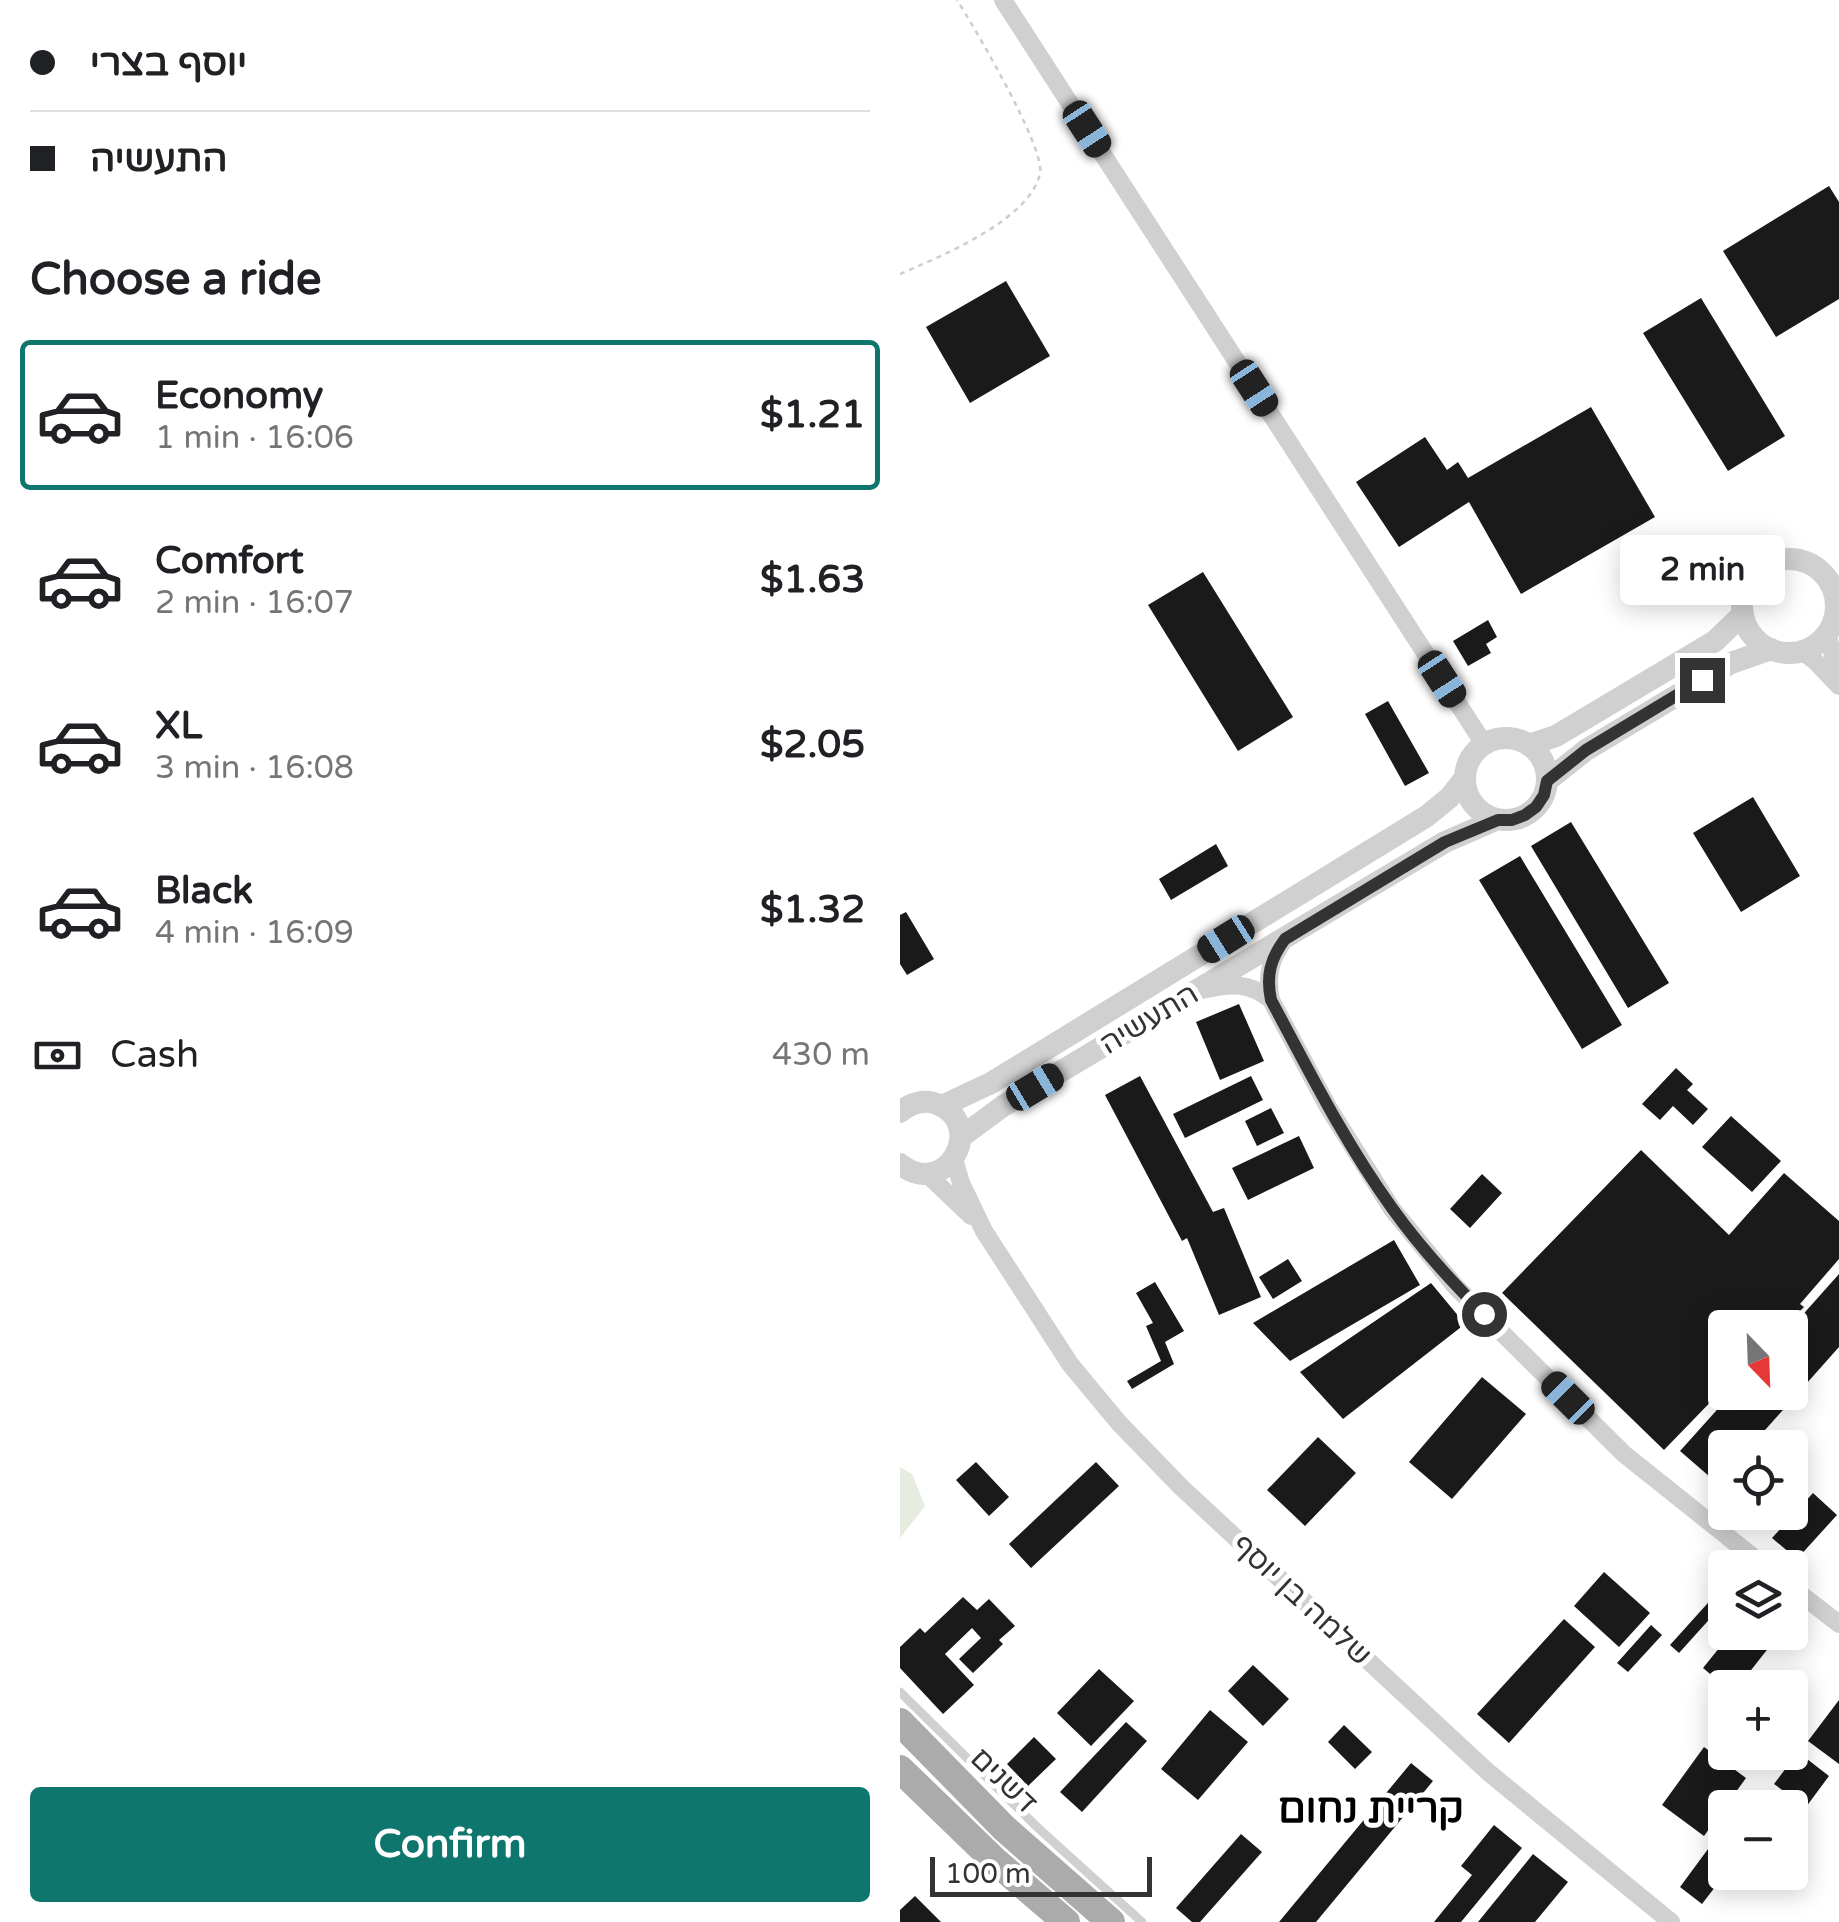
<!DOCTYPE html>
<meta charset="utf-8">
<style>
:root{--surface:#fff;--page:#f2f2f2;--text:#202124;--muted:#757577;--line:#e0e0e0;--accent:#0f766e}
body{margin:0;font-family:"Varela Round",Heebo,sans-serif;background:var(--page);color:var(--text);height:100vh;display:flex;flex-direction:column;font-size:38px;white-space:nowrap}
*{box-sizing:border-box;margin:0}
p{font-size:32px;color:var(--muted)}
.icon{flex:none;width:55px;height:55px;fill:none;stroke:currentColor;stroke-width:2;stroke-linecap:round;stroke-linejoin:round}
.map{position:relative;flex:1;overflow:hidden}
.sheet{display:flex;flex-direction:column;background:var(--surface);width:900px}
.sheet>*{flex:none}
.hud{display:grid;align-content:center;height:220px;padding:0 30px;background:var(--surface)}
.needle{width:65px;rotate:157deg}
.tools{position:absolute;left:808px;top:1310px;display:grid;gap:20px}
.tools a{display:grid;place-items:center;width:100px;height:100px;border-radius:10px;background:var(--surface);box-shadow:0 5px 25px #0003;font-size:50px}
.scale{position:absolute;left:30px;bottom:25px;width:222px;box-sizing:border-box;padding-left:10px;border:5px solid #333;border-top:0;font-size:28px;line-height:35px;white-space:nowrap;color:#333;-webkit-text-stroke:8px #fff;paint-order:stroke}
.end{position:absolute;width:45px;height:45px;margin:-22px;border:12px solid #333;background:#fff;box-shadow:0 0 0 5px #fff}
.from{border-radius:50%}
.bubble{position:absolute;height:70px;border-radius:10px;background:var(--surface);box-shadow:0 5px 25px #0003;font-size:32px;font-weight:700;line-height:70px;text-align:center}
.car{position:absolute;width:30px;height:60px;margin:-30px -15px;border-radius:12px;box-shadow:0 0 8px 2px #0007;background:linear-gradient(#222 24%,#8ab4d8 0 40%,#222 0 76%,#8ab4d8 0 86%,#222 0)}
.hud b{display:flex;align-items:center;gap:35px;height:95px;font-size:38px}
.hud b+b{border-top:2px solid var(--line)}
.hud i{width:25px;height:25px;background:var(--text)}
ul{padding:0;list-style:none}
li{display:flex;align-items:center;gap:30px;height:150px;margin:0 20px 15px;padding:0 10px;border:5px solid transparent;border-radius:10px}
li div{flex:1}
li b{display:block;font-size:38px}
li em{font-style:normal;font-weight:700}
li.active{border-color:var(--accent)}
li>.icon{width:90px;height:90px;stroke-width:1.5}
h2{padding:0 30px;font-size:45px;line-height:120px}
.pay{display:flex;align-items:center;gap:25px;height:110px;padding:0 30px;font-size:38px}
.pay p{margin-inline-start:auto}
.cta{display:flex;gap:20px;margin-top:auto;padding:20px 30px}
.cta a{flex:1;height:115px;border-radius:10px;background:var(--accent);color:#fff;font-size:40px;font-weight:700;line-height:115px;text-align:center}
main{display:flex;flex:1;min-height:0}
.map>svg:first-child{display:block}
.green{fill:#e6ecdf}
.building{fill:#1a1a1a}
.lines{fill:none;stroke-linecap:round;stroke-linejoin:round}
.path{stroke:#cdcdcd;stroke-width:2.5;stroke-dasharray:5 5;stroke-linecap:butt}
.service{stroke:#d0d0d0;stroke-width:9}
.minor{stroke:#d0d0d0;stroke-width:18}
.tertiary{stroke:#d0d0d0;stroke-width:22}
.primary{stroke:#ababab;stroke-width:28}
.route{stroke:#333;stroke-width:12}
.labels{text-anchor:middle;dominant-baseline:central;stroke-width:10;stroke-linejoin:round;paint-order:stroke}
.street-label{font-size:30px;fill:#333;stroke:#fff}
.district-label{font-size:40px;font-weight:bold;fill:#000;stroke:#fff}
</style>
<main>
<section class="sheet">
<div class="hud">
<b><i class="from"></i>יוסף בצרי</b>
<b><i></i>התעשיה</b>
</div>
<h2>Choose a ride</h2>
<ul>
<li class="active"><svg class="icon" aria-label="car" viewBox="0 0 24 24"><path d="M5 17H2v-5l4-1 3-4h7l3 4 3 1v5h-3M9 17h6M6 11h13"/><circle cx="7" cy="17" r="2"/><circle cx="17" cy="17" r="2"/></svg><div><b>Economy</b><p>1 min · 16:06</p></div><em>$1.21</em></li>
<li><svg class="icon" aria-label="car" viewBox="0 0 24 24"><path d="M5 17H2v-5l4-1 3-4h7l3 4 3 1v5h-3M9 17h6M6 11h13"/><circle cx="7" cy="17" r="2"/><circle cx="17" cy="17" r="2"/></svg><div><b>Comfort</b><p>2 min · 16:07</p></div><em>$1.63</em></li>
<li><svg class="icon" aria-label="car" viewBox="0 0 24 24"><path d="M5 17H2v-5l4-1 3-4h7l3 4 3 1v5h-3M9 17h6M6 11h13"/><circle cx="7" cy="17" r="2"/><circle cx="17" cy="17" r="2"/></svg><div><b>XL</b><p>3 min · 16:08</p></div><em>$2.05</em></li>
<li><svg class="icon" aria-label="car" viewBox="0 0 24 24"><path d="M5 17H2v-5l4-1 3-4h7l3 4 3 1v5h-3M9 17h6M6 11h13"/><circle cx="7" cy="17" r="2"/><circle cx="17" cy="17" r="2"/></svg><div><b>Black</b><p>4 min · 16:09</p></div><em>$1.32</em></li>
</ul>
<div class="pay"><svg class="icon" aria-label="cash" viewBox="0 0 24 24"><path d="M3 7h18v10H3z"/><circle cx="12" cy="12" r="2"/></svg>Cash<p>430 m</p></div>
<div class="cta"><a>Confirm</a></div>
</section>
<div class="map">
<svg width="939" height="1922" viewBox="0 0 939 1922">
<rect width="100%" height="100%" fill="#fff"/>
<path class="green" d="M0,1467L12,1474L25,1506L0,1538Z"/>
<path class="building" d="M929,186L939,202V299L876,337L823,251Z
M106,281L150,356L70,403L26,327Z
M801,298L885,436L828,471L743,333Z
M691,407L755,517L621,594L569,502L499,547L456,482L525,437L547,470L558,462L568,478Z
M303,572L393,717L338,751L248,605Z
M588,620L597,637L586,644L591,653L568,666L553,641Z
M488,701L529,773L505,786L465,714Z
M853,797L900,876L841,912L793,833Z
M671,822L769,983L728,1008L631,846Z
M316,844L328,866L271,900L259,879Z
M620,856L722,1025L682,1049L579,880Z
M6,912L34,959L7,975L0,964V915Z
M339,1004L364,1061L320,1080L296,1022Z
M776,1068L793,1084L787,1090L808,1109L793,1125L773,1106L760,1120L742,1104Z
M240,1076L313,1212L324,1208L361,1297L319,1315L287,1238L282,1241L205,1095Z
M351,1076L363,1100L285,1138L273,1114Z
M371,1108L384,1133L357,1146L345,1121Z
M831,1116L881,1161L852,1192L802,1147Z
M399,1136L414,1168L348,1200L332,1168Z
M741,1150L829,1235L884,1173L939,1221V1259L900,1304L904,1307L883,1328H825V1387L764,1450L602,1293Z
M582,1174L602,1193L570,1228L550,1209Z
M494,1240L520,1285L390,1361L353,1323Z
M388,1259L402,1281L373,1299L359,1277Z
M939,1274V1347L849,1448H825V1474L817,1483L780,1451L833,1392H890V1329Z
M255,1282L284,1331L265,1342L274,1364L232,1389L227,1381L261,1361L246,1326L253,1323L236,1293Z
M531,1283L565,1324L443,1419L400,1372Z
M582,1377L626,1414L552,1499L509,1462Z
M418,1437L456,1473L405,1526L367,1490Z
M76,1462L109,1497L89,1516L56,1480Z
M196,1462L219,1486L131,1568L109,1544Z
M913,1493L937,1515L897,1559L872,1538Z
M704,1572L750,1613L719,1647L674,1606Z
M825,1584V1602L779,1653L770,1645Z
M63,1597L77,1610L89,1599L115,1626L99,1640L103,1644L73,1673L59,1659L81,1638L72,1628L45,1654L74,1685L43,1714L0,1668V1647L20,1628L25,1633Z
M664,1619L695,1647L609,1743L577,1714Z
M751,1625L762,1635L728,1672L717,1663Z
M832,1632H881L837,1688H827L803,1668Z
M353,1665L389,1699L363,1726L328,1691Z
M199,1669L234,1701L191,1746L157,1713Z
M939,1700V1764L908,1741Z
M310,1710L348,1742L298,1800L261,1769Z
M226,1722L247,1741L182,1812L160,1792Z
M444,1725L472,1752L455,1769L428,1742Z
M134,1737L156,1759L128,1786L107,1764Z
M804,1747L846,1778L804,1836L762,1805Z
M898,1752L929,1776L906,1807L874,1784Z
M511,1763L533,1781L416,1922H379Z
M594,1825L622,1848L561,1922H534L572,1875L561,1866Z
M825,1826V1874L802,1904L780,1887Z
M341,1834L362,1852L300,1922H292L276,1908Z
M633,1854L668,1882L635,1922H578Z
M15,1896L41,1922H0V1910Z"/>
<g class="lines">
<path class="path" d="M0,274C39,257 131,220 140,173C145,147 74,27 57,0"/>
<path class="service" d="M0,1692L137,1827L242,1922"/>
<path class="minor" d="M103,0L584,744
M927,634L939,676
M902,651L916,662L939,686
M385,939C370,959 366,976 371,1000L428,1107L492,1209L555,1286L724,1454L867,1568
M307,989C331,983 351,983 371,1000
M54,1159L61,1183L84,1231L170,1364L219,1423L281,1487L588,1772L771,1922
M27,1174L71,1216
M890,1586L939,1624"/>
<path class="tertiary" d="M842 606a47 47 0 1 1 94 0a47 47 0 1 1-94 0Z
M565 779a41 41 0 1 1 82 0a41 41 0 1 1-82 0Z
M629,745L656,736L815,641L843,614
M647,781L686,750L831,663L871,649
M42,1106L91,1083L527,816L550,797L564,779
M0,1112C11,1103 24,1099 37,1104C88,1124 46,1201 0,1164
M61,1137L103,1106L545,842L598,819"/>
<path class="primary" d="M0,1722L104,1828L211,1922
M0,1769L94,1860L166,1922"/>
</g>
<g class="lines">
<path class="route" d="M584,1314C551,1281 519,1246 492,1208C445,1143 409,1071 371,1000C366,976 370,959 385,939L545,842L598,820H612L625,815L636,807L644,795L647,781L686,750L802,680"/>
</g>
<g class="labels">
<g class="street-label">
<text transform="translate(249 1019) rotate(-31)">התעשיה</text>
<text transform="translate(402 1600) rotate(43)">שלמה בן יוסף</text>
<text transform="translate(104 1781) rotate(44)">דשנים</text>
</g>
<g class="district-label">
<text x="471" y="1809">קריית נחום</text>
</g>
</g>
</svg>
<div class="tools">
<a><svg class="needle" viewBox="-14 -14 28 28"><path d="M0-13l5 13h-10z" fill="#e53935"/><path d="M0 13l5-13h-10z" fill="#757577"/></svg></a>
<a><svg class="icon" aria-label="locate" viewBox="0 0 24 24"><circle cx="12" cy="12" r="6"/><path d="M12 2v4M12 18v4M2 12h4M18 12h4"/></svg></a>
<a><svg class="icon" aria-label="layers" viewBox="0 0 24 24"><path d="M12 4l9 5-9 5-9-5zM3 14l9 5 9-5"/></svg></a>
<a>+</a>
<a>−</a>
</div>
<div class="scale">100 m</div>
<i class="end from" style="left:584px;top:1314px"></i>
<i class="end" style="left:802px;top:680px"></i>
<div class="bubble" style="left:720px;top:535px;width:165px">2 min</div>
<i class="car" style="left:187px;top:129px;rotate:147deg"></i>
<i class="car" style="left:354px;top:388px;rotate:147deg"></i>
<i class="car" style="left:542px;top:679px;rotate:147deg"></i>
<i class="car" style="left:326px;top:939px;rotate:238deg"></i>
<i class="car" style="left:135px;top:1087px;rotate:59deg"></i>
<i class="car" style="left:668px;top:1398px;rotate:315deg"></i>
</div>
</main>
